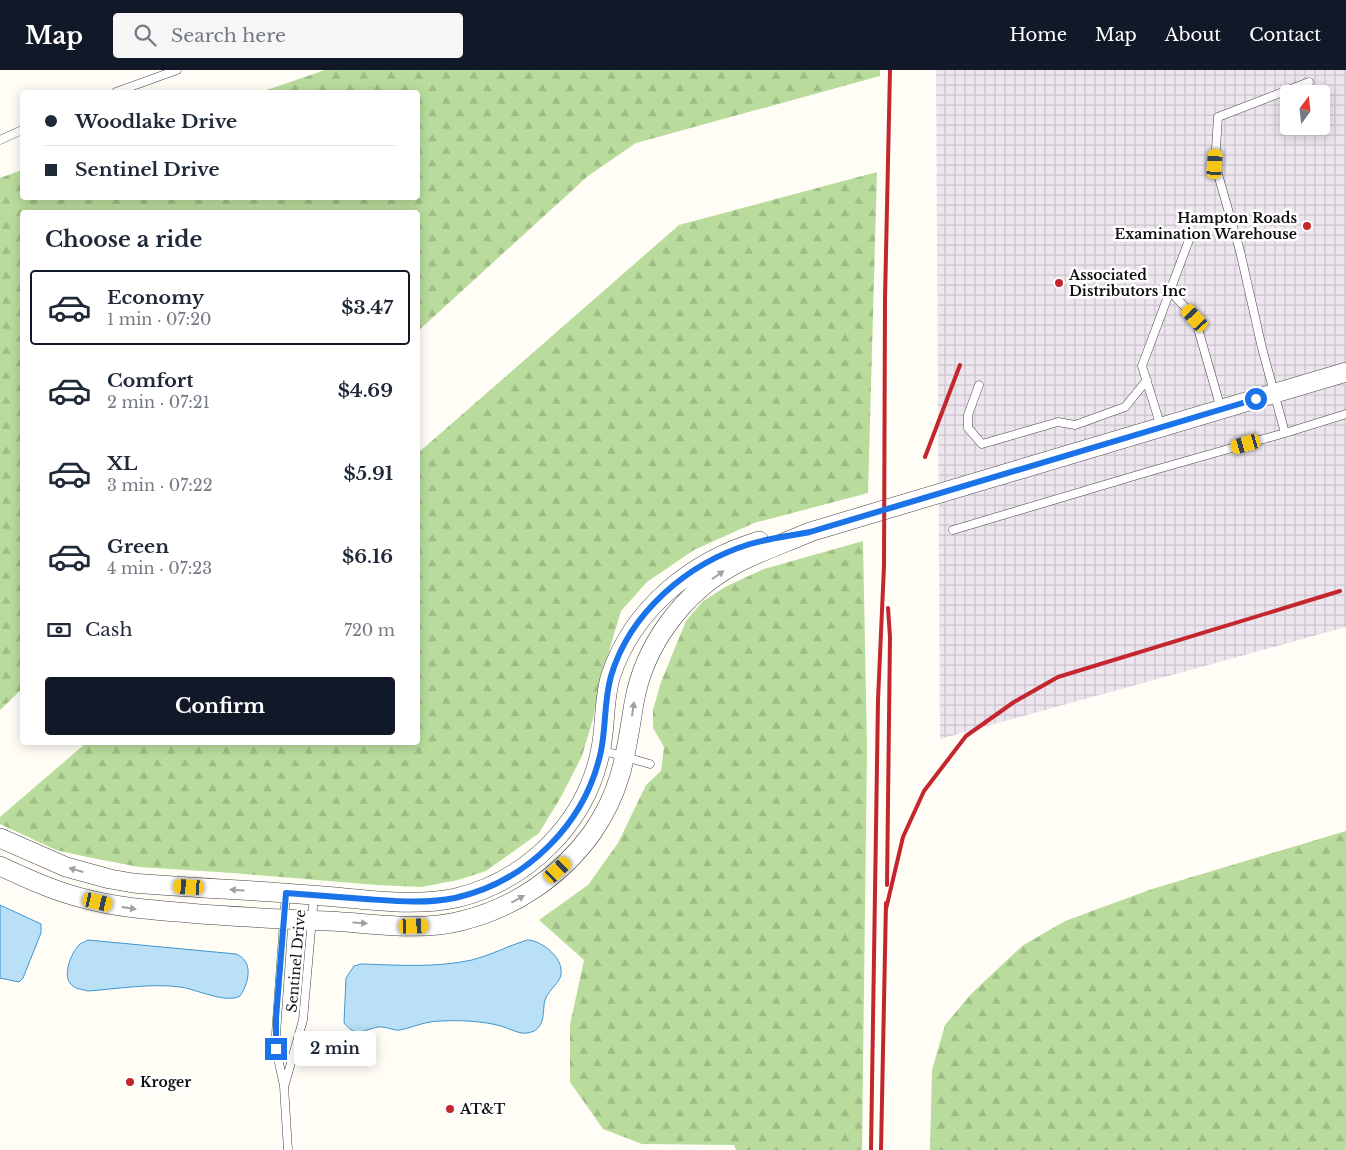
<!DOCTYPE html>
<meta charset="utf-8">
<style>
:root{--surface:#fff;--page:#f6f6f7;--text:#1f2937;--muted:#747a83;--line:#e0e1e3;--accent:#111827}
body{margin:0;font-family:"Libre Baskerville",serif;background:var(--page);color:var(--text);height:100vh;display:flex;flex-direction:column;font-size:19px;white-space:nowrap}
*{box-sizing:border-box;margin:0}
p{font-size:16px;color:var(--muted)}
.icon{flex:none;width:28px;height:28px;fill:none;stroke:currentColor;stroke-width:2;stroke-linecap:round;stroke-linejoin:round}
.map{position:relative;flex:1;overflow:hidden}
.drawer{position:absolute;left:20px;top:140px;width:400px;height:535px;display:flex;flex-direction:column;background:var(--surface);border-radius:5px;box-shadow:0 2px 12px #0003}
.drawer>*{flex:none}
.guide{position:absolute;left:20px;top:20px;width:400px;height:110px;border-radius:5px;box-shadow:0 2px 12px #0003;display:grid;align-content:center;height:110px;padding:0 25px;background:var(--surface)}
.needle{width:32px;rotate:15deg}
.controls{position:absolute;left:1280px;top:15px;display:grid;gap:10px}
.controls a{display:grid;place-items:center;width:50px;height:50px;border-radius:5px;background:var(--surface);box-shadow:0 2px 12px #0003;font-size:25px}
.end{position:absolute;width:22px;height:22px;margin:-11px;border:6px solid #1a73e8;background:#fff;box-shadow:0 0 0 2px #fff}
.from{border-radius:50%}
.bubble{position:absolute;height:35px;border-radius:5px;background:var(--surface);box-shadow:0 2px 12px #0003;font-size:16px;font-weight:800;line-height:35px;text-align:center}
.car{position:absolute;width:15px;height:30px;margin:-15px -8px;border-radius:6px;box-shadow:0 0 4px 1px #0007;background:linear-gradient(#f5c518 24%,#345 0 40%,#f5c518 0 76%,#345 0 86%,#f5c518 0)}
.guide b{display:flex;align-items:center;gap:18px;height:48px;font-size:19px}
.guide b+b{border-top:1px solid var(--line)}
.guide i{width:12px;height:12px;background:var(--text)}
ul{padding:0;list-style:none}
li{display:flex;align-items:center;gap:15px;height:75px;margin:0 10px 8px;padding:0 15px;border:2px solid transparent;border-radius:5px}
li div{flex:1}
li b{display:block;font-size:19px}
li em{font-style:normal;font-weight:800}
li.selected{border-color:var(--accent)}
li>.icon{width:45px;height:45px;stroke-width:1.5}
h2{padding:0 25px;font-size:22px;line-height:60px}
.pay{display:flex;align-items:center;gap:12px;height:55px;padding:0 25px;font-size:19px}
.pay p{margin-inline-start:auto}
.cta{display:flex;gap:10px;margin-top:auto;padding:10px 25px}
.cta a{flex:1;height:58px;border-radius:5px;background:var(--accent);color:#fff;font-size:20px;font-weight:800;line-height:58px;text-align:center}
header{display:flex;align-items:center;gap:30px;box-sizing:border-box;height:70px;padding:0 25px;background:var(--accent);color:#fff}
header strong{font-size:24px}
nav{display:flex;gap:28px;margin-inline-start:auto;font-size:18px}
.search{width:350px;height:45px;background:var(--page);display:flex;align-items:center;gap:12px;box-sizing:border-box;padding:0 18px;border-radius:5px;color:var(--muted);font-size:19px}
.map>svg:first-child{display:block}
.industrial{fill:url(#industrial-grid);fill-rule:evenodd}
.forest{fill:url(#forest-firs)}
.water{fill:#b9e0f7;stroke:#3f96cf}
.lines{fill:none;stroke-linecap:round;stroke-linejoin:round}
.service-casing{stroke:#444;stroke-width:9}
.tertiary-casing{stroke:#444;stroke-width:20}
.service{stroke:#fff;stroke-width:8}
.tertiary{stroke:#fff;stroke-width:19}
.rail{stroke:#c4262e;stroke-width:4}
.oneway{fill:#a0a0a0}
.route{stroke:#1a73e8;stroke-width:6}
.poi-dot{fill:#c4262e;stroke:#fff;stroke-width:2}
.labels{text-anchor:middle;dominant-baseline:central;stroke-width:5;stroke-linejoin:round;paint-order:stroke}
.poi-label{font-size:14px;font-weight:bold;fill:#111;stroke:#fff;text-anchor:start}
.street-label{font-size:14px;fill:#111;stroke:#fff}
</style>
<header>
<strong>Map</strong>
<div class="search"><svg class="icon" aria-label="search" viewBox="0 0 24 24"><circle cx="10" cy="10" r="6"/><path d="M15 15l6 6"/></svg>Search here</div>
<nav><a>Home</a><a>Map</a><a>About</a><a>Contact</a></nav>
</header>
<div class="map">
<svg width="1346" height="1080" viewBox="0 0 1346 1080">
<defs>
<pattern id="industrial-grid" width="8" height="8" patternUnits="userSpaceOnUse" patternTransform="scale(1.25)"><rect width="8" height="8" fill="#eee6ef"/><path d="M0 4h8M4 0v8" fill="none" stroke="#cbc4cc"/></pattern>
<pattern id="forest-firs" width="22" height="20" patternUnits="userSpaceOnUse" patternTransform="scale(1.25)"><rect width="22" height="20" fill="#b9dc9c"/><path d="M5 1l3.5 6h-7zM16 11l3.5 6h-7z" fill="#9ebc85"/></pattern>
</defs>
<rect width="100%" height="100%" fill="#fffdf5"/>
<path class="industrial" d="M936,0H1346V557L940,669ZM1289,24H1321V56H1289Z"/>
<path class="forest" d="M325,0H880V6L636,73L588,106L418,261V142H22V619L0,640V108L22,100V128H418V22H261Z
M877,102L868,423L754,453L694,480L647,512L621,541L600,611L593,649L582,686L561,727L539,763L486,801L458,810L421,817L377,815L233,803L139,797L92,788L56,780L0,754V747L86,673L418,672V383L679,155Z
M863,471L867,679L862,1080H736L734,1075L642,1074L603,1059L570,1012V955L584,890L539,850L588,815L618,773L646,715L661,701L664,677L653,658V640L661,612L686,551L703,531L727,516L764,499Z
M1346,761V1080H930L932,1000L945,955L971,924L1022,876L1065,851L1152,819Z"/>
<path class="water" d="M0,835L41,854V863L23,908L19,912L0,908Z
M88,870L236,884C254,891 249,913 240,926C226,934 196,919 180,917C153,913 116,919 88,921C81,919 74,919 70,913C63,904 71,884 78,876C80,873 85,872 88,870Z
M527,870C542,870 567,890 560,908C556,916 548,921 545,930C542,941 546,954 534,961C522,967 512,959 501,956C483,951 460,950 441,951C426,951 414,957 400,960C393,961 386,956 378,957C363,960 356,968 344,953L346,908L354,896L361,894C399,895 435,898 472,890C491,885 508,876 527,870Z"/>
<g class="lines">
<g class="service-casing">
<path id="service" d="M116,22L177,0
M0,70L22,60
M1171,222L1195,248L1221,339
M979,315L968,345V358L982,374L1058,352L1075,355L1125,337L1147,310
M1161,357L1142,296L1189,170
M1285,363L1346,344
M953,460L1151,401L1285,363L1262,278L1240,181L1215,94L1218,47L1309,12
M601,680L650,694
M286,823L276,964V979L284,1016L288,1080
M285,1014L303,950L314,826"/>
</g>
<g class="tertiary-casing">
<path id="tertiary" d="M0,768L66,797L110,809L133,813C192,818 252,820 311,825C358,828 409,838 456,828C527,811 585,754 600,683C606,658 603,630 611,605C634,537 693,491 759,471
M0,796C28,809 56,822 86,829C120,838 154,840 189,843C235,847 281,849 328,851C372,853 418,862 461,851C514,838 560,807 592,763C622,720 626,683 634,633C644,575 683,523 734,495C758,482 785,473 810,462L1346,302"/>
</g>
<use href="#service" class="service"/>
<use href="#tertiary" class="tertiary"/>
<path class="rail" d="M925,387L960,295
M887,815L890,567L888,538
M886,839L903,767L924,721L966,666L1014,632L1058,607L1340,521
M871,1080L878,630L884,496L885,229L890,0
M881,1080L886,833"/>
</g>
<defs><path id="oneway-solid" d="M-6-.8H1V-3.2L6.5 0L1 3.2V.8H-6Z" transform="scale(1.25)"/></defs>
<g class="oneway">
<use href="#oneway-solid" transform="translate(718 505) rotate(-35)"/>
<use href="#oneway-solid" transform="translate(633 639) rotate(-82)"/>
<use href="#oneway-solid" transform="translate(76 800) rotate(-164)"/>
<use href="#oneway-solid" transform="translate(237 820) rotate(-177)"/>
<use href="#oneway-solid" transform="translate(518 829) rotate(-29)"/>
<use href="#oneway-solid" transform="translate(129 838) rotate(8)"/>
<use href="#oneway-solid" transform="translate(360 853) rotate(4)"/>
</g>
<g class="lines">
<path class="route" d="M276,979V948L286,823C312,825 338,827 365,829C395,831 425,834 455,828C527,812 586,753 601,681C606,657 604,631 611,606C630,542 688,493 750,474C770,468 790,466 810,462L1256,329"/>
</g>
<g class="poi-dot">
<circle cx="1307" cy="156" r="5"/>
<circle cx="1059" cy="213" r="5"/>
<circle cx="130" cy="1012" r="5"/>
<circle cx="450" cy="1039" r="5"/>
</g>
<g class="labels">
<g class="poi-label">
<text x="1297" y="148" text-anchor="end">Hampton Roads<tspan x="1297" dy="16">Examination Warehouse</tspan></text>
<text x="1069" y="205">Associated<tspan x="1069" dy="16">Distributors Inc</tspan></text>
<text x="140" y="1012">Kroger</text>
<text x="460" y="1039">AT&amp;T</text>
</g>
<g class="street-label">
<text transform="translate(296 891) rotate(-85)">Sentinel Drive</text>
</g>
</g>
</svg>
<div class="controls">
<a><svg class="needle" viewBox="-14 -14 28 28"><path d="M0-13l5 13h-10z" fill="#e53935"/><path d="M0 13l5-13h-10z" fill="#747a83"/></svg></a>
</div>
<i class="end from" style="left:1256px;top:329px"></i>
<i class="end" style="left:276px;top:979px"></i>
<div class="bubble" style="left:294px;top:961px;width:82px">2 min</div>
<i class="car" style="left:1215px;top:94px;rotate:4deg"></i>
<i class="car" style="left:1195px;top:248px;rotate:318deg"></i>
<i class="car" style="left:1246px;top:374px;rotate:254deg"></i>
<i class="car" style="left:558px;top:800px;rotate:47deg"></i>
<i class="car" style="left:189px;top:817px;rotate:273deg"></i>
<i class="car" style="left:98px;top:832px;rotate:103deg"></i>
<i class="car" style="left:414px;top:856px;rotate:88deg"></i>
<div class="guide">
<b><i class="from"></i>Woodlake Drive</b>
<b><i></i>Sentinel Drive</b>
</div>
<section class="drawer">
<h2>Choose a ride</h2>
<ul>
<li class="selected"><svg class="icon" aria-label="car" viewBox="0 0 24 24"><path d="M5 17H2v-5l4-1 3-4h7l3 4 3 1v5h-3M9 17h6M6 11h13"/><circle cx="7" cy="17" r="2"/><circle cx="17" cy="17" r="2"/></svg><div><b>Economy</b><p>1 min · 07:20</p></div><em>$3.47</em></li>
<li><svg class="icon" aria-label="car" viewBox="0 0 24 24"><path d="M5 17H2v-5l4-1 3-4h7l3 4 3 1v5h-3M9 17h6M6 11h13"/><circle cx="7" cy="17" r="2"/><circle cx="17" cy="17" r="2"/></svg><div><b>Comfort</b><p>2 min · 07:21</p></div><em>$4.69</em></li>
<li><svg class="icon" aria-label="car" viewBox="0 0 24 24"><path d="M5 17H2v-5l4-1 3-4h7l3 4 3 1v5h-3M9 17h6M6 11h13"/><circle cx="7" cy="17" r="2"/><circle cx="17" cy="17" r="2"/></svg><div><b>XL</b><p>3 min · 07:22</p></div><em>$5.91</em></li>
<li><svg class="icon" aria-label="car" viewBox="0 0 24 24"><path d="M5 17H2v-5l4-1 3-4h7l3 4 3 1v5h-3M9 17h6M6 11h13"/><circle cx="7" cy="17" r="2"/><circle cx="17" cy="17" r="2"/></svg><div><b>Green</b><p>4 min · 07:23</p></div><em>$6.16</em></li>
</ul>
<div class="pay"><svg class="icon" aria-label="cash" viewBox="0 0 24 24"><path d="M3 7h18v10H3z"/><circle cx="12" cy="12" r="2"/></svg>Cash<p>720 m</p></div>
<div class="cta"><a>Confirm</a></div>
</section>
</div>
